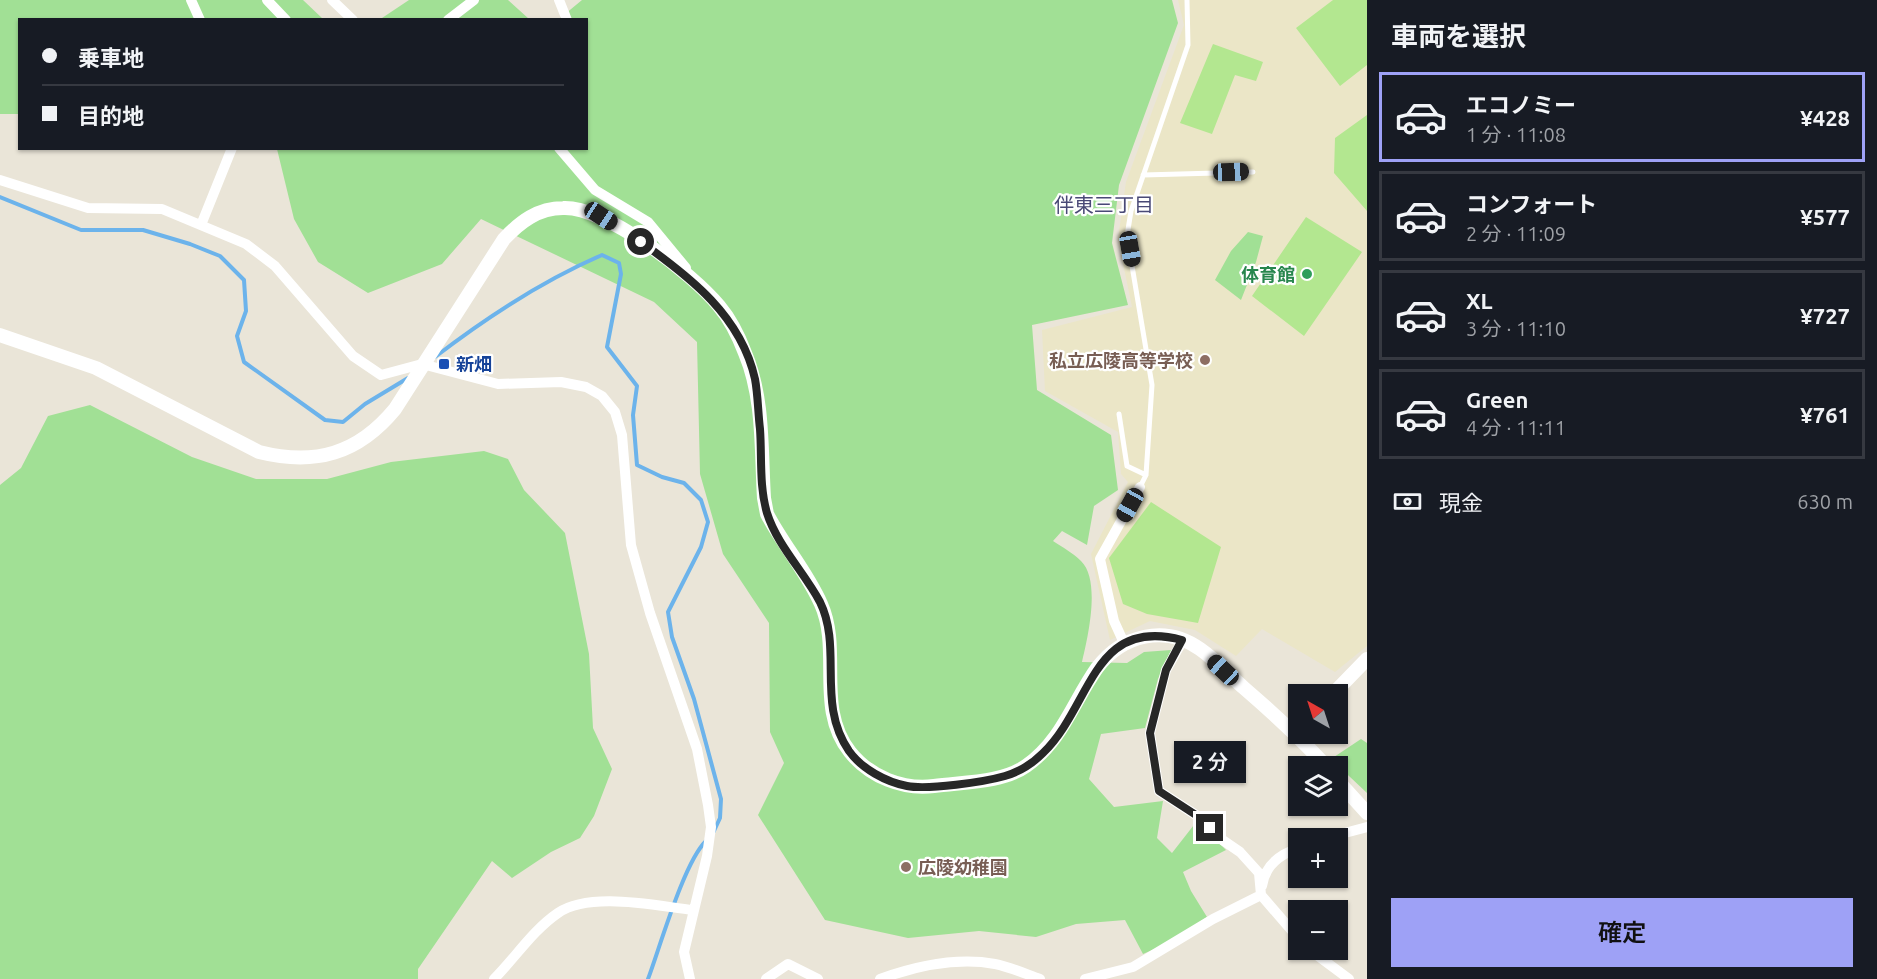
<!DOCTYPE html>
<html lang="ja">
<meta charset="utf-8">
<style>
:root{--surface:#171b24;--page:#242831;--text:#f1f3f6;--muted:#9ea1a6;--line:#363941;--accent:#9ea1f6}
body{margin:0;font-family:Ubuntu,"Noto Sans JP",sans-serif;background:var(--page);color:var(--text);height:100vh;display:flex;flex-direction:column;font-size:22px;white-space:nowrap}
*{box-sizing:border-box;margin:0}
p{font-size:20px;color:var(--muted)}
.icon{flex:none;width:33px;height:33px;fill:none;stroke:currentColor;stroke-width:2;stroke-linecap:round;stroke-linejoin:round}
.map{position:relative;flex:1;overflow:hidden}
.side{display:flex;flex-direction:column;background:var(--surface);width:510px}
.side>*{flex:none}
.hud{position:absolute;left:18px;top:18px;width:570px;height:132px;border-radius:0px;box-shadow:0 2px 4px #0004;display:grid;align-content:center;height:132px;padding:0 24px;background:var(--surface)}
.needle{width:39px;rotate:321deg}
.controls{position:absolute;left:1288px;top:684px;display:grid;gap:12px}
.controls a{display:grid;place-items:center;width:60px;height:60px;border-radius:0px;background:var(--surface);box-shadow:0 2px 4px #0004;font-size:30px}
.end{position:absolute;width:27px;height:27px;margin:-14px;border:8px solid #272727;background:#fff;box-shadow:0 0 0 3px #fff}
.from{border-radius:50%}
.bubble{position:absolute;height:42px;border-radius:0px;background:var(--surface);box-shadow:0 2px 4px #0004;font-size:20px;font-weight:600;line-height:42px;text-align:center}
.car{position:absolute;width:18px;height:36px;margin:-18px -9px;border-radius:8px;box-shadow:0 0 4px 2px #0007;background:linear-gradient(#222 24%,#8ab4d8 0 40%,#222 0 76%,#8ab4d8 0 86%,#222 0)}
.hud b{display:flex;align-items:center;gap:21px;height:57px;font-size:22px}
.hud b+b{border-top:2px solid var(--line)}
.hud i{width:15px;height:15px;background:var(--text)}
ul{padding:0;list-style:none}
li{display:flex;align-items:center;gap:18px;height:90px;margin:0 12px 9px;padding:0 12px;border:3px solid var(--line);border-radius:0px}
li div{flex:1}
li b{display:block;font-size:22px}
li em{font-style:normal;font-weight:600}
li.selected{border-color:var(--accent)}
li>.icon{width:54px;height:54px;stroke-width:1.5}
h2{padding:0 24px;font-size:27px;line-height:72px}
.pay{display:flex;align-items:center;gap:15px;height:66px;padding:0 24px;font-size:22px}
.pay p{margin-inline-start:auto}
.button{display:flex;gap:12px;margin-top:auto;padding:12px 24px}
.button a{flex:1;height:69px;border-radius:0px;background:var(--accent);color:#111;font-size:24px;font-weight:600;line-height:69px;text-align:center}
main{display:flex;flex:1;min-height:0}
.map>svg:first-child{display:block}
.education{fill:#ebe6c7}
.green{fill:#a1e095}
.pitch{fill:#b3e790}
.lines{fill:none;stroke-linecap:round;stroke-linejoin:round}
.stream{stroke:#6cb3eb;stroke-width:4}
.lane{stroke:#fff;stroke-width:5}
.street{stroke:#fff;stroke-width:10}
.secondary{stroke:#fff;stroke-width:14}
.route{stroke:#272727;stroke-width:8}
.leisure-dot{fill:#2e9e5b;stroke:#fff;stroke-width:2}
.education-dot{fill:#8d6e63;stroke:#fff;stroke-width:2}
.transit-dot{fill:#1a4fb4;stroke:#fff;stroke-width:2}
.labels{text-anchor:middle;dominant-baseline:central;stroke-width:4.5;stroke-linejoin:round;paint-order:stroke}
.leisure-label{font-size:18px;font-weight:bold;fill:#27864d;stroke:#fff;text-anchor:end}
.education-label{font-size:18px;font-weight:bold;fill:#785e54;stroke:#fff;text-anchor:end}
.transit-label{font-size:18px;font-weight:bold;fill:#164399;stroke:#fff;text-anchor:start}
.neighbourhood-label{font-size:20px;fill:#494976;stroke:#fff}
</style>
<main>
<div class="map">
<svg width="1367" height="979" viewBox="0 0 1367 979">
<rect width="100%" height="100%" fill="#eae5d8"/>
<path class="education" d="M1178,0H1367V646L1335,672L1262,629L1236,656L1195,630L1150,621L1110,640L1091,554L1128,482L1121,474L1118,432L1045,391L1042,330L1132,307L1118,239L1126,182L1184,25Z"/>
<path class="green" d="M0,0H303L323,19L20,20L19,114H0Z
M409,0H508L529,19L379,20Z
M582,0H1172L1178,23L1119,185L1112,243L1128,305L1032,325L1037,390L1111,435L1118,490L1094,506L1087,545L1062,531L1053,541C1062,547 1073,553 1081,561C1101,580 1088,637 1082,662L1127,663L1144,652L1171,650L1158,679L1145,728L1101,734L1089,779L1114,807L1163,801L1157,838L1172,853L1197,821L1226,850L1183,872L1191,891L1207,917L1166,944L1143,954L1125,920L1076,924L1036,937L979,931L908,938L825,920L758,815L784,763L770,732L769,623L723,554L700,474L697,342L654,302L481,219L442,264L368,293L318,262L294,219L277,149L586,148V20L559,19Z
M1248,232L1263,236L1256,262L1241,300L1215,280L1231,251Z
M90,405L192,457L256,479H327L391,462L484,451L508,459L524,490L565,533L589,654L593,728L612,769L594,816L580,838L551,852L512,878L492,861L418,969V979H0V485L21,468L48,416Z
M1361,739L1367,743V793L1331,759Z"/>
<path class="pitch" d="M1333,0H1367V65L1340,86L1296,28Z
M1213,44L1263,62L1256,81L1235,75L1212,134L1180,123Z
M1367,115V211L1334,173L1335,138Z
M1306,217L1362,252L1304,336L1252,296Z
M1151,502L1221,547L1198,623L1147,614L1123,604L1109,558Z"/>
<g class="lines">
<path class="stream" d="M0,197L81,230H143L190,244L220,256L244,280L246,311L237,336L244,362L325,420L343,422L365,404L408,378
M435,357C487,317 542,281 602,255L619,263L621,274L607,347L637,386L633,415L637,465L662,477L684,483L701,500L708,522L701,547L668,612L672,637L694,699L721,799L720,818L713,833
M648,979C660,947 684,862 706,841"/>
<path class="lane" d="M1143,175L1253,172
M1119,414L1127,466L1146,475
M1140,487L1146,475L1152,385L1127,236L1131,211L1188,45L1187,0"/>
<path class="street" d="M191,0L200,20
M267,0L286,20
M332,0L353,20
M559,0L567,20
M448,20L474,0
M559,148L595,190L648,222L686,268
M0,180L88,208L162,209L246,244L275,266L353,356L381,375L422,364L498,384L561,382L586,387L602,396L615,412L622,435L631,545L650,613L697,749L708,805L711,827L707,856L684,952L690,979
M201,225L232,148
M1183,640L1166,670L1150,733L1159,791L1199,817L1221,839L1240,852L1259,873L1261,895L1299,939
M1124,643L1114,621L1100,559L1140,487
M1326,838L1367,827
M1262,886C1265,865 1280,854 1299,848
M1310,950L1349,979
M494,979C515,958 533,930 558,913C590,891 656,906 693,910
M766,979L788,964L818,979
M880,979C916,966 956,957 995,964C1010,967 1026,974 1040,979
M1085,979L1133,967L1213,919L1261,895"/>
<path class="secondary" d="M0,335L96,368L259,452C315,466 358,454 395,409L504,239C520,222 538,208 563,208C605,206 692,273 719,306C730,319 739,337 745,353C764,398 761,450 764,498L767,514C783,545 807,572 821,604C842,651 815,708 850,752C870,777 903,790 934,786C963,782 1002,783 1026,766C1062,741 1073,702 1097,668C1122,635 1165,624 1200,649C1216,660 1230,676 1244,688C1273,713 1300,738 1326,766
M1333,694L1367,659
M1338,781L1367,813"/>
</g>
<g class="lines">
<path class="route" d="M641,242C690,277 741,316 755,379C758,395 758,413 760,429C762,456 759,486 767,513C777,545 804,572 820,602C843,649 816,703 849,751C862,769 886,782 907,786C928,790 984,782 1005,776C1019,772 1033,763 1043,753C1092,706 1092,616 1182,640L1166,670L1150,733L1159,791L1199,817L1210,828"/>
</g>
<circle class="leisure-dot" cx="1307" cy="274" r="6"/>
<g class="education-dot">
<circle cx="1205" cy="360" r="6"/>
<circle cx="906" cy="867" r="6"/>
</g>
<rect class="transit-dot" x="438" y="358" width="12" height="12" rx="3"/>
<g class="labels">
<g class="leisure-label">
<text x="1295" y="274">体育館</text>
</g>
<g class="education-label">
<text x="1193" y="360">私立広陵高等学校</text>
<text x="918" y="867" text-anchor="start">広陵幼稚園</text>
</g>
<g class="transit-label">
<text x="456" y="364">新畑</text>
</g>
<g class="neighbourhood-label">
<text x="1104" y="204">伴東三丁目</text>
</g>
</g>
</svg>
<div class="controls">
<a><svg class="needle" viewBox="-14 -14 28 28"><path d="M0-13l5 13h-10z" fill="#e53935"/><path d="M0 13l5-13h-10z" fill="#9ea1a6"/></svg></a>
<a><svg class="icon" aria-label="layers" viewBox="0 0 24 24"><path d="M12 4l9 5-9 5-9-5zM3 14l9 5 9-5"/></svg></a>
<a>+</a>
<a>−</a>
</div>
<i class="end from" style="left:641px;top:242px"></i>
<i class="end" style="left:1210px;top:828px"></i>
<div class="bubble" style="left:1174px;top:741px;width:72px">2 分</div>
<i class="car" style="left:1231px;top:172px;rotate:88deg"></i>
<i class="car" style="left:601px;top:216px;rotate:123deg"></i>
<i class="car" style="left:1130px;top:249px;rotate:170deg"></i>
<i class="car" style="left:1130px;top:505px;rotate:209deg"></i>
<i class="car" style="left:1223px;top:670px;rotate:313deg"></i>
<div class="hud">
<b><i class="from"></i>乗車地</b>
<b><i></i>目的地</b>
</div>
</div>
<section class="side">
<h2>車両を選択</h2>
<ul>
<li class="selected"><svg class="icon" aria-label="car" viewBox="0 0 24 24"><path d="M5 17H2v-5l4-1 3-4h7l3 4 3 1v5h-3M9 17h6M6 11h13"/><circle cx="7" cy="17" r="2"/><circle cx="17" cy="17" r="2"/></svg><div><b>エコノミー</b><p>1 分 · 11:08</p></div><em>¥428</em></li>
<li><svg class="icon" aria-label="car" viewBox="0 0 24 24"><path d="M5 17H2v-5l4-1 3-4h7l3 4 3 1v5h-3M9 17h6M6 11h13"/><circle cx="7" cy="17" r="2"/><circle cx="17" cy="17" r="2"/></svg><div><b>コンフォート</b><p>2 分 · 11:09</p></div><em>¥577</em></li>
<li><svg class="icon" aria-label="car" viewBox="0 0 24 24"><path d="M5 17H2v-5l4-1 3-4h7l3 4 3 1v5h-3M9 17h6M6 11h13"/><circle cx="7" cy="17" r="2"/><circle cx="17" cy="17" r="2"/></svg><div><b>XL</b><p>3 分 · 11:10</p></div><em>¥727</em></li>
<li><svg class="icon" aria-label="car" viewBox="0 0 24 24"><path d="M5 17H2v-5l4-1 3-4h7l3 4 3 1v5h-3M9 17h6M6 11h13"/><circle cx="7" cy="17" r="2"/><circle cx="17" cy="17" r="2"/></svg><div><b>Green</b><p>4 分 · 11:11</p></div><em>¥761</em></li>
</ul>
<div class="pay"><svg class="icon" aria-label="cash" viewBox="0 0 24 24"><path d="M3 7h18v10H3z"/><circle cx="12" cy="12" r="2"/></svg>現金<p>630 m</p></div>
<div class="button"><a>確定</a></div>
</section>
</main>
